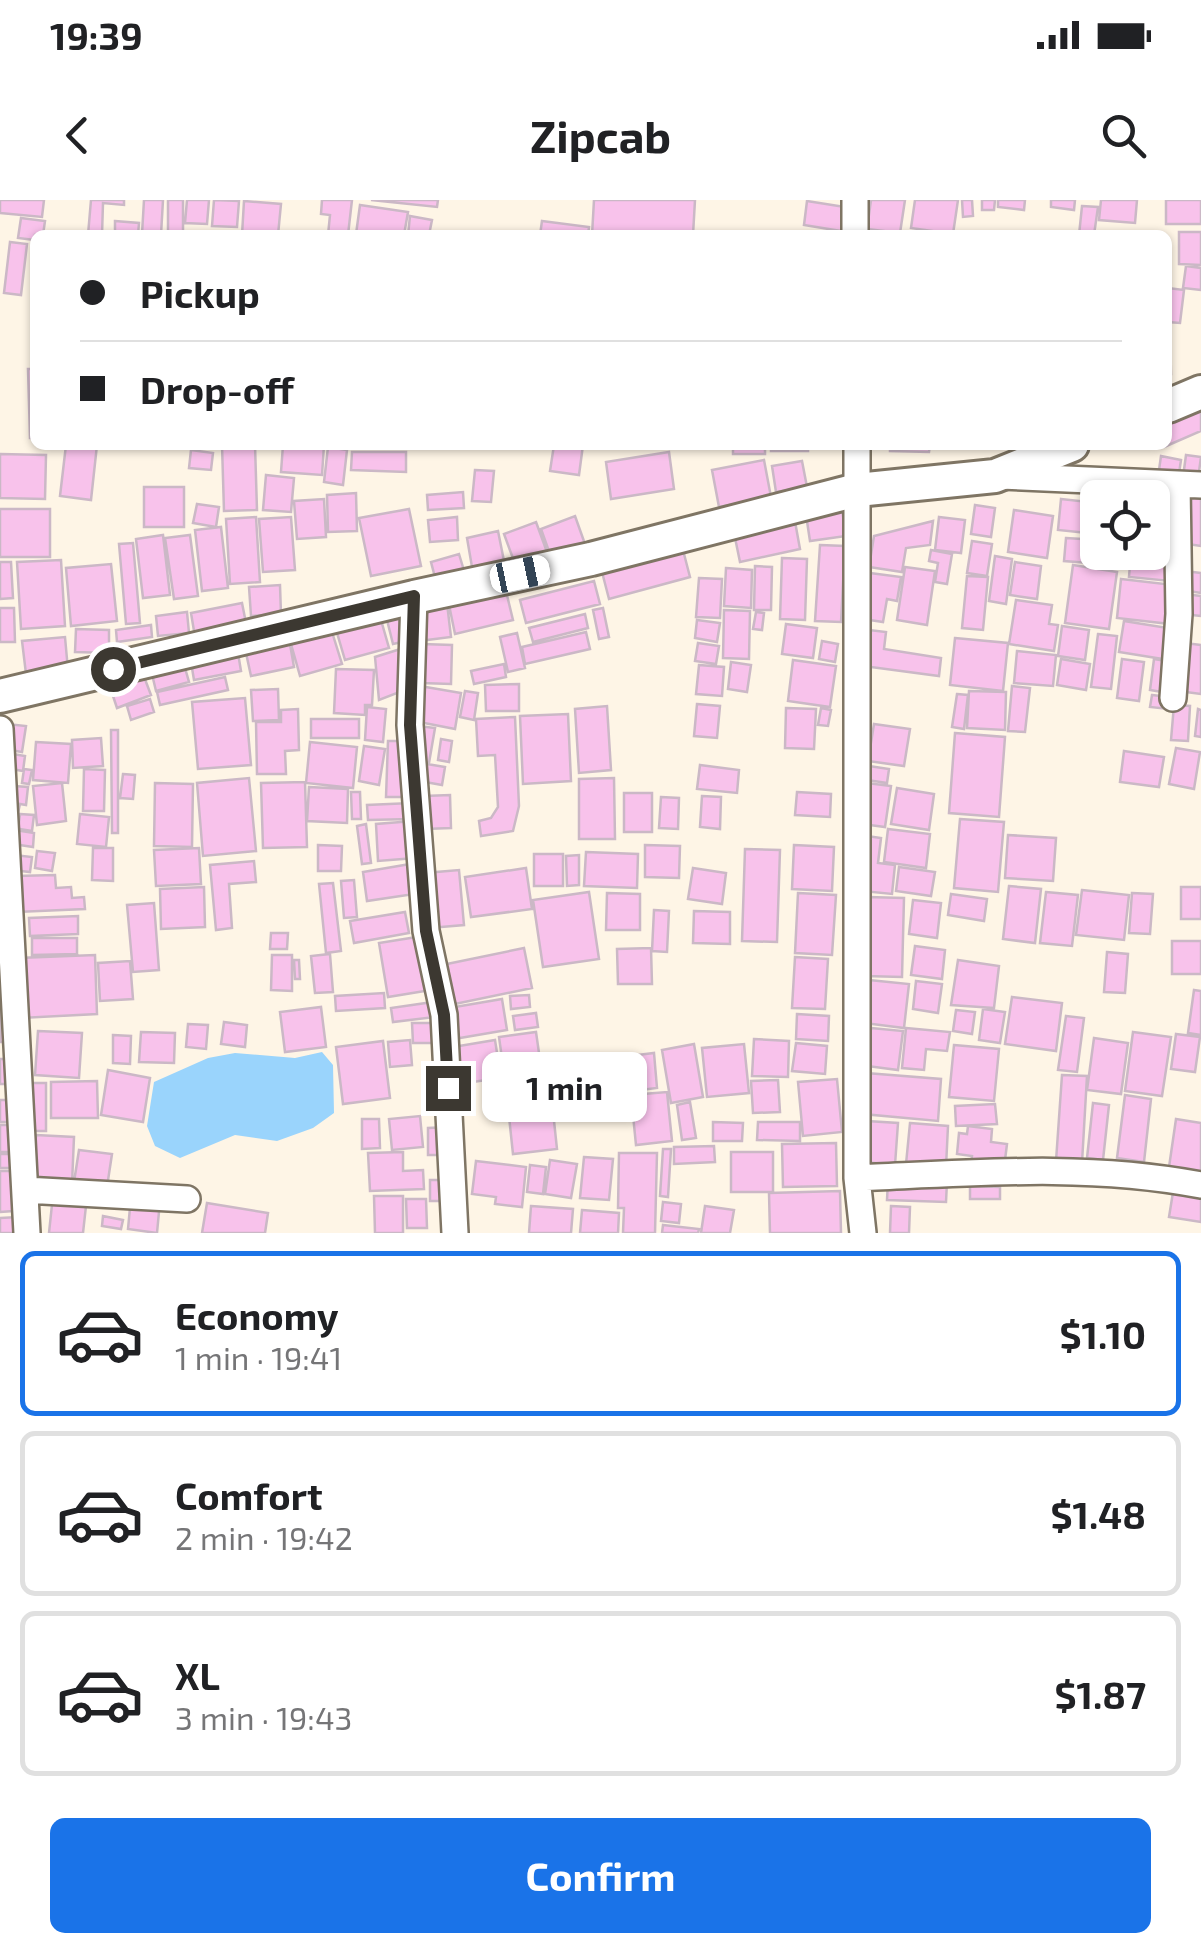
<!DOCTYPE html>
<meta charset="utf-8">
<style>
:root{--surface:#fff;--page:#f2f2f2;--text:#202124;--muted:#757577;--line:#e0e0e0;--accent:#1a73e8}
body{margin:0;font-family:"Exo 2",sans-serif;background:var(--page);color:var(--text);height:100vh;display:flex;flex-direction:column;font-size:38px;white-space:nowrap}
*{box-sizing:border-box;margin:0}
p{font-size:32px;color:var(--muted)}
.icon{flex:none;width:55px;height:55px;fill:none;stroke:currentColor;stroke-width:2;stroke-linecap:round;stroke-linejoin:round}
.map{position:relative;height:1033px;overflow:hidden}
.sheet{display:flex;flex-direction:column;background:var(--surface);flex:1}
.sheet>*{flex:none}
.hud{position:absolute;left:30px;top:30px;width:1142px;height:220px;border-radius:15px;box-shadow:0 2px 8px #0004;display:grid;align-content:center;height:220px;padding:0 50px;background:var(--surface)}
.tools{position:absolute;left:1080px;top:280px;display:grid;gap:20px}
.tools a{display:grid;place-items:center;width:90px;height:90px;border-radius:15px;background:var(--surface);box-shadow:0 2px 8px #0004;font-size:50px}
.end{position:absolute;width:45px;height:45px;margin:-22px;border:12px solid #3c3831;background:#fff;box-shadow:0 0 0 5px #fff}
.from{border-radius:50%}
.bubble{position:absolute;height:70px;border-radius:15px;background:var(--surface);box-shadow:0 2px 8px #0004;font-size:32px;font-weight:700;line-height:70px;text-align:center}
.car{position:absolute;width:30px;height:60px;margin:-30px -15px;border-radius:12px;box-shadow:0 0 8px 2px #0007;background:linear-gradient(#fff 24%,#345 0 40%,#fff 0 76%,#345 0 86%,#fff 0)}
.hud b{display:flex;align-items:center;gap:35px;height:95px;font-size:38px}
.hud b+b{border-top:2px solid var(--line)}
.hud i{width:25px;height:25px;background:var(--text)}
ul{padding:18px 0 0;list-style:none}
li{display:flex;align-items:center;gap:30px;height:165px;margin:0 20px 15px;padding:0 30px;border:5px solid var(--line);border-radius:15px}
li div{flex:1}
li b{display:block;font-size:38px}
li em{font-style:normal;font-weight:700}
li.active{border-color:var(--accent)}
li>.icon{width:90px;height:90px;stroke-width:1.5}
.cta{display:flex;gap:20px;margin-top:auto;padding:20px 50px}
.cta a{flex:1;height:115px;border-radius:15px;background:var(--accent);color:#fff;font-size:40px;font-weight:700;line-height:115px;text-align:center}
.status{display:flex;justify-content:space-between;align-items:center;height:70px;padding:0 50px;background:var(--surface);direction:ltr}
.status svg{height:28px;fill:currentColor}
header{display:flex;justify-content:space-between;align-items:center;height:130px;padding:0 50px;background:var(--surface);font-size:45px;font-weight:700}
.map>svg:first-child{display:block}
.water{fill:#9ad4fc}
.building{fill:#f8c2eb;stroke:#cbb8c6;stroke-width:2.5}
.lines{fill:none;stroke-linecap:round;stroke-linejoin:round}
.minor-casing{stroke:#7f7564;stroke-width:30}
.tertiary-casing{stroke:#7f7564;stroke-width:38}
.minor{stroke:#fff;stroke-width:25}
.tertiary{stroke:#fff;stroke-width:32}
.route{stroke:#3c3831;stroke-width:12}
</style>
<div class="status"><b>19:39</b><svg viewBox="0 0 49 12"><path d="M0 12V9h3v3zM5 12V6h3v6zM10 12V3h3v9zM15 12V0h3v12zM26 1h20v11H26zM47 4h2v5h-2z"/></svg></div>
<header><svg class="icon" aria-label="back" viewBox="0 0 24 24"><path d="M15 5l-7 7 7 7"/></svg>Zipcab<svg class="icon" aria-label="search" viewBox="0 0 24 24"><circle cx="10" cy="10" r="6"/><path d="M15 15l6 6"/></svg></header>
<div class="map">
<svg width="1201" height="1033" viewBox="0 0 1201 1033">
<rect width="100%" height="100%" fill="#fef5e6"/>
<path class="water" d="M322,852L333,865L334,913L313,928L277,941L235,935L180,958L155,946L147,926L154,882L208,858L235,853L295,858Z"/>
<path class="building" d="M0,0H44L42,17L0,13Z
M91,0H124V5L103,3L102,35H88Z
M144,0H163L161,35L142,34Z
M168,0H183V35H168Z
M187,0H209L207,24L185,23Z
M214,0L239,1L237,27L212,26Z
M322,0H352L348,35H328L330,15L321,14Z
M371,0H438L437,7Z
M594,0H695L693,35H592Z
M871,0H905L900,33L867,29Z
M915,0H958L953,34L911,28Z
M962,0H972L973,16L963,17Z
M982,0H995L994,10H982Z
M998,0H1025L1024,10L998,7Z
M1051,0H1075L1074,10L1051,7Z
M1101,0H1137L1135,23L1099,20Z
M1166,0H1201V24H1166Z
M244,1L281,4L278,35H242Z
M807,1L845,7L841,31L804,25Z
M360,5L408,12L404,35L356,34Z
M1082,6L1098,7L1094,35H1079Z
M410,16L432,20L429,35H408Z
M21,18L45,21L43,35H35V40L18,38Z
M115,21L139,23L138,35H115Z
M542,21L589,27L588,35H540Z
M1179,32H1201V65L1179,64Z
M10,42L27,44L21,95L4,93Z
M1186,66L1201,68V90L1183,88Z
M1168,88L1184,90L1180,123L1168,122Z
M1168,131H1170L1171,174H1168Z
M28,169H35V238H30Z
M1201,203V231L1164,247L1168,245V217Z
M66,245H97L91,300L60,296Z
M222,245H255L257,310L224,311Z
M283,245H324L322,275L281,272Z
M554,245H583L579,275L550,271Z
M733,245H765V254H733Z
M771,245H808V251H771Z
M890,245H930L929,252L890,251Z
M328,247L347,250L343,285L324,282Z
M191,250L213,253L211,270L189,268Z
M352,252H406V272L351,270Z
M669,252L674,289L611,299L606,262Z
M0,254L46,255L45,299L0,298Z
M1186,255L1201,257L1198,279L1183,277Z
M1161,256L1181,260L1178,280L1158,277Z
M764,260L771,297L719,307L712,270Z
M802,261L807,287L776,292L772,266Z
M475,270L494,271L491,302L472,301Z
M266,275L294,278L291,312L263,310Z
M144,287H184V327H144Z
M1190,287L1201,289V346L1181,343Z
M463,292L464,308L428,310L427,295Z
M356,293L357,331L328,332L327,295Z
M324,299L326,337L297,339L294,301Z
M1061,299L1098,303V334L1058,330Z
M1155,302L1172,305L1168,333L1152,330Z
M841,303L846,336L810,341L805,308Z
M197,304L219,307L216,327L193,323Z
M975,305L995,308L991,337L971,334Z
M0,309H50V357H0Z
M409,309L421,366L371,376L359,318Z
M1014,310L1053,316L1047,358L1008,352Z
M575,316L585,344L551,357L541,329Z
M794,316L800,349L740,362L733,328Z
M256,317L260,382L230,384L226,319Z
M291,317L295,370L263,372L259,319Z
M457,317L458,340L430,342L428,320Z
M939,317L965,320L961,353L935,350Z
M933,321L930,345L906,348L902,372L869,367L874,336Z
M536,322L547,352L515,364L504,334Z
M221,327L228,388L202,391L195,330Z
M498,331L504,361L472,367L467,338Z
M1152,332L1175,334L1170,381L1129,377L1130,365L1121,364L1122,352H1152Z
M163,335L170,395L143,398L136,339Z
M190,335L198,396L174,399L165,338Z
M1066,338L1098,340V352H1116L1115,365L1064,361Z
M972,341L992,344L987,376L967,373Z
M133,343L140,423L126,424L119,344Z
M820,345L845,346L841,422L815,421Z
M683,350L690,377L609,399L602,372Z
M931,350L952,354L947,384L935,382L938,363L929,361Z
M459,354L465,374L436,381L431,362Z
M995,356L1012,359L1006,404L989,401Z
M782,358L807,359L805,420L780,419Z
M61,360L65,426L21,429L17,362Z
M0,362H11L13,398L0,399Z
M1015,362L1041,366L1037,399L1010,395Z
M111,364L117,421L71,426L66,368Z
M1073,365L1117,372L1109,429L1065,423Z
M755,366L772,367L771,410H754Z
M905,367L935,371L927,425L897,420Z
M726,368L752,370L751,408L724,406Z
M1185,371L1201,373V393L1183,390Z
M870,373L901,377L897,401L887,399L883,422L863,419Z
M967,376L988,377L983,430L962,428Z
M699,378L722,379L720,418L696,417Z
M1121,379L1174,385L1170,424L1117,418Z
M594,381L600,404L526,423L520,400Z
M280,385L281,414L251,416L249,387Z
M505,387L513,420L455,434L448,400Z
M1185,394L1201,396V416L1182,414Z
M1016,400L1052,405L1049,424L1058,425L1054,451L1009,444Z
M242,403L247,428L195,437L191,413Z
M447,403L451,437L419,441L415,407Z
M0,408H14L15,442H0Z
M403,408L411,440L393,444L385,412Z
M603,408L609,437L599,439L593,410Z
M724,410L750,411L749,459L723,458Z
M187,412L189,433L158,436L156,416Z
M756,412L764,413L762,430L753,429Z
M379,413L389,448L345,460L335,426Z
M585,414L588,428L533,442L529,428Z
M697,420L720,423L717,442L695,438Z
M1124,421L1174,429L1169,460L1119,452Z
M786,424L817,428L813,458L782,454Z
M151,425L152,437L117,442L116,430Z
M1062,426L1089,430L1085,460L1058,456Z
M76,429L109,430V453L75,452Z
M869,430L886,432L884,449L941,458L939,476L863,466Z
M332,432L342,464L300,476L291,444Z
M586,432L590,449L525,464L522,447Z
M517,433L525,468L508,472L500,437Z
M1098,434L1117,436L1111,489L1091,487Z
M65,437L68,470L26,474L22,441Z
M955,438L1008,443L1003,491L950,485Z
M822,441L838,444L835,462L819,459Z
M698,443L719,446L716,464L695,461Z
M1185,443L1201,445V494L1178,491Z
M290,444L294,467L251,476L246,453Z
M422,444L452,445L451,484L421,483Z
M410,446V488L379,500L375,457Z
M1017,451L1056,455L1053,486L1014,483Z
M238,453L241,471L194,480L191,462Z
M1061,459L1090,464L1086,490L1057,485Z
M1122,459L1144,462L1139,501L1117,498Z
M1154,459L1172,462L1168,493L1150,490Z
M793,460L836,466L830,507L788,501Z
M183,461L189,482L156,491L151,470Z
M731,462L751,465L747,492L728,489Z
M504,464L506,477L474,484L471,471Z
M699,465L724,467L722,496L696,494Z
M336,469L374,470L372,505H365V515L334,513Z
M143,474L151,495L117,508L110,487Z
M225,477L228,490L160,505L157,492Z
M519,484V511H486L485,485Z
M420,486L461,493L455,529L414,521Z
M1012,486L1030,488L1025,532L1008,531Z
M278,489L279,520L253,521L251,490Z
M465,491L478,493L474,520L460,517Z
M969,491L1006,492L1005,530L967,528Z
M957,494L968,495L964,529L952,527Z
M1152,495L1170,497L1168,509L1150,507Z
M245,498L251,565L198,569L192,502Z
M150,499L154,512L131,520L127,506Z
M697,504L720,506L717,538L694,536Z
M1174,505L1190,506L1188,541L1171,540Z
M607,506L611,570L579,573L575,509Z
M367,507L386,509L383,542L365,540Z
M786,508L816,509L814,549L785,548Z
M821,508L831,510L828,526L818,525Z
M298,509L299,550L285,551L286,574H257L256,522H281V510Z
M1198,509L1201,510V537L1195,536Z
M568,514L571,581L523,584L520,516Z
M515,517L519,606L513,631L481,636L479,621L491,618L498,607L495,555L478,556L476,519Z
M311,519H359V538H311Z
M7,524L26,526L22,552L4,549Z
M874,524L910,529L904,566L868,561Z
M419,526L435,528L429,563L414,561Z
M111,530H118V633H112Z
M955,533L1005,537L999,617L949,613Z
M101,538L103,566L73,568L72,540Z
M441,539L452,541L449,562L438,560Z
M388,541H409L408,597H386Z
M36,542L71,544L68,583L33,580Z
M310,542L357,547L353,588L306,583Z
M364,546L385,549L379,585L359,581Z
M1176,548L1200,552L1194,589L1169,584Z
M1124,551L1164,557L1159,587L1120,582Z
M7,553L25,556L23,571L5,568Z
M427,564L445,567L442,585L425,582Z
M700,565L739,570L737,593L697,589Z
M869,566L889,569L887,583L867,580Z
M24,569L32,570L29,584L22,583Z
M84,569L105,570L104,611H83Z
M123,574L135,575L133,599L120,598Z
M249,578L256,651L203,656L197,583Z
M614,578L615,639H579V579Z
M305,582L307,647L263,648L261,583Z
M62,583L66,621L37,625L33,586Z
M155,583L193,584L192,647L154,646Z
M867,583L891,586L885,627L862,624Z
M14,586L28,587L26,605L20,604L18,613L6,611Z
M309,587L348,589L347,623L307,621Z
M897,588L934,594L929,630L891,624Z
M351,592H360L361,619H352Z
M797,592L831,594L830,617L795,615Z
M624,593H652V632H624Z
M450,595L451,628L425,629L424,596Z
M702,596L721,597L720,629L700,627Z
M661,597L679,598L678,629L659,628Z
M411,603L412,619L368,620L367,605Z
M20,614L34,615L32,631L7,627L8,620L19,622Z
M80,614L109,617L106,647L77,644Z
M960,619L1004,622L998,692L954,688Z
M413,621L415,658L378,661L376,624Z
M366,624L371,663L362,664L357,626Z
M888,629L930,634L926,668L884,662Z
M15,630L34,633L33,647L13,644Z
M1008,635L1056,638L1053,681L1005,678Z
M867,636L881,638L878,663L895,665L892,694L862,691Z
M318,645L342,646L341,671H318Z
M645,645L680,646L679,678L645,677Z
M794,645L834,647L832,691L792,689Z
M93,648H113V681L92,680Z
M199,648L201,684L156,686L154,650Z
M745,649L780,650L777,742L742,741Z
M37,651L55,653L52,671L35,668Z
M586,652L638,654L637,688L584,686Z
M534,654H563V686H534Z
M14,655L32,657L30,672L12,670Z
M579,655V685L567,686L566,656Z
M254,661L256,682L229,684L232,728L216,730L210,665Z
M416,663L421,693L367,701L363,672Z
M899,667L935,672L931,696L896,691Z
M526,668L532,709L471,717L465,677Z
M693,668L726,673L722,704L688,699Z
M459,670L464,725L430,728L425,673Z
M55,675L56,688L71,687L72,698L84,697L85,709L17,712L16,676Z
M354,680L357,717L344,718L341,681Z
M333,683L341,751L326,753L319,684Z
M1009,686L1041,689L1035,743L1003,739Z
M204,687L205,727L161,729L160,689Z
M1181,687H1201V719H1181Z
M1082,690L1129,695L1124,740L1076,735Z
M589,692L599,759L543,767L533,700Z
M1046,692L1078,695L1072,746L1040,743Z
M607,693L640,694V730H606Z
M798,693L836,695L832,755L795,753Z
M1132,693L1153,694L1150,734L1129,733Z
M951,694L987,699L984,721L948,715Z
M867,697L904,698L902,777L865,776Z
M913,700L941,703L937,738L909,734Z
M154,703L159,770L133,772L127,705Z
M654,710L669,711L667,752L652,751Z
M694,711L730,712V744L693,743Z
M405,712L409,733L354,743L350,721Z
M78,716V734L30,736L29,718Z
M271,733H288L287,749H270Z
M423,736L431,790L388,797L379,743Z
M32,738H77V754L32,755Z
M1172,741H1201V774H1172Z
M915,746L945,750L942,779L911,775Z
M524,748L532,788L450,805L442,765Z
M651,748L652,784H618L617,749Z
M1107,752L1128,754L1125,793L1104,792Z
M330,754L333,792L315,793L311,756Z
M95,755L97,814L21,818L18,758Z
M272,755H292V791L271,790Z
M795,757L828,759L825,809L792,808Z
M294,760H299L300,779H295Z
M958,760L999,766L994,808L951,805Z
M130,761L133,799L100,801L98,763Z
M869,780L909,784L904,828L864,823Z
M916,781L942,784L938,813L913,809Z
M1194,790L1201,791V835L1188,833Z
M384,793L385,808L336,811L335,796Z
M529,795L530,807L511,809L510,796Z
M1012,797L1062,803L1056,851L1005,844Z
M0,799H1L4,842H0Z
M502,799L507,830L454,839L449,808Z
M433,802L435,817L393,822L391,808Z
M321,807L326,847L285,852L280,812Z
M983,809L1005,812L1000,843L979,840Z
M956,810L975,812L972,834L953,831Z
M536,813L538,827L515,830L513,816Z
M797,814L829,816L828,841L796,839Z
M1066,816L1084,818L1077,872L1058,870Z
M224,822L247,825L245,847L221,844Z
M412,823H437L438,843H413Z
M188,824L208,825L206,849L186,847Z
M871,828L903,831L898,870L867,866Z
M906,828L950,832L947,851L926,849L924,870L902,868Z
M38,831L82,833L79,878L35,875Z
M141,832L175,833L174,863L139,862Z
M536,832L541,867L504,873L499,837Z
M1133,832L1171,837L1162,896L1125,891Z
M1176,834L1200,837L1195,872L1171,869Z
M113,835L131,836L130,864L113,863Z
M1094,838L1128,843L1121,894L1087,890Z
M754,839L789,841L788,877L752,876Z
M410,840L412,865L390,867L388,842Z
M495,840L501,878L458,884L453,847Z
M383,841L390,898L343,904L336,847Z
M796,843L827,846L825,874L792,871Z
M694,844L703,897L671,903L662,850Z
M744,844L749,893L707,897L702,848Z
M954,845L999,849L994,901L949,897Z
M654,853L657,888L632,891L629,856Z
M0,859H9V884H0Z
M108,870L150,878L143,922L101,915Z
M866,873L941,879L938,921L863,914Z
M549,874L557,949L513,954L505,879Z
M1062,875L1087,876L1082,963L1056,961Z
M837,879L842,932L803,936L798,882Z
M778,880L780,912L753,913L751,881Z
M97,881L98,918H51V882Z
M30,883H46V931H30Z
M667,892L672,941L636,945L631,895Z
M1125,895L1151,899L1144,962L1117,958Z
M0,900H10L9,922H0Z
M690,902L696,938L682,940L677,905Z
M1093,903L1109,905L1103,960L1087,958Z
M995,904L997,924L956,926L955,906Z
M420,916L423,947L392,950L389,919Z
M362,919H379L380,948L362,949Z
M1176,919L1201,923V979L1168,974Z
M867,921L898,923L895,965L864,962Z
M713,922L743,923L742,941H713Z
M758,922H800V941L757,940Z
M910,923L948,926L946,967L906,964Z
M0,925H10V952H0Z
M968,926L992,929L991,942L1007,944L1004,968L971,964L972,956L957,954L959,933L967,934Z
M449,927V955H428V928Z
M36,935L74,937L72,984L33,982Z
M836,943L837,986L783,987L782,944Z
M714,946L715,962L674,964V947Z
M663,949H671L668,997L660,996Z
M79,950L112,954L107,987L74,982Z
M403,952V971L423,970L424,989L370,991L368,953Z
M731,952H773V992H731Z
M619,953H657L655,1033H623L624,1008H618Z
M0,954H10L11,968H0Z
M584,957L613,959L609,1000L580,998Z
M550,960L577,964L571,998L545,994Z
M476,961L526,967L522,1007L495,1004L496,997L472,994Z
M530,965L546,967L543,994L527,992Z
M0,971H12L13,1011L0,1012Z
M430,980H441L440,1001H430Z
M888,980L947,982L946,1002L887,1000Z
M970,986L1000,987V999H970Z
M1174,986L1201,991V1022L1169,1017Z
M840,991L841,1033H770L769,993Z
M53,995L87,997L83,1033H49Z
M374,996H403V1033H375Z
M131,997L160,1001L157,1033L128,1029Z
M406,999H426L427,1028H407Z
M663,1002L681,1004L679,1023L661,1021Z
M207,1003L268,1013L265,1033H202Z
M531,1006L573,1009L571,1033H529Z
M705,1006L734,1010L730,1033H701Z
M891,1006L910,1007L909,1033H890Z
M582,1010L619,1013L618,1033H580Z
M103,1016L123,1020L121,1029L102,1026Z
M18,1017V1033H0V1018Z
M663,1025L699,1029L698,1033H662Z"/>
<g class="lines">
<g class="minor-casing">
<path id="minor" d="M855,0V35
M857,245V978L863,1033
M1001,276L1201,285
M414,397L410,525L426,731L444,815L455,1033
M1173,498L1179,414L1177,284
M0,529L27,1033
M857,978C972,973 1087,963 1201,985
M25,990L187,999"/>
</g>
<g class="tertiary-casing">
<path id="tertiary" d="M1168,206L1201,192
M0,496L414,397L591,359L857,290L995,276L1072,245"/>
</g>
<use href="#minor" class="minor"/>
<use href="#tertiary" class="tertiary"/>
</g>
<g class="lines">
<path class="route" d="M113,469L414,396L410,525L426,731L444,815L448,888"/>
</g>
</svg>
<div class="tools">
<a><svg class="icon" aria-label="locate" viewBox="0 0 24 24"><circle cx="12" cy="12" r="6"/><path d="M12 2v4M12 18v4M2 12h4M18 12h4"/></svg></a>
</div>
<i class="end from" style="left:113px;top:469px"></i>
<i class="end" style="left:448px;top:888px"></i>
<div class="bubble" style="left:482px;top:852px;width:165px">1 min</div>
<i class="car" style="left:520px;top:374px;rotate:78deg"></i>
<div class="hud">
<b><i class="from"></i>Pickup</b>
<b><i></i>Drop-off</b>
</div>
</div>
<section class="sheet">
<ul>
<li class="active"><svg class="icon" aria-label="car" viewBox="0 0 24 24"><path d="M5 17H2v-5l4-1 3-4h7l3 4 3 1v5h-3M9 17h6M6 11h13"/><circle cx="7" cy="17" r="2"/><circle cx="17" cy="17" r="2"/></svg><div><b>Economy</b><p>1 min · 19:41</p></div><em>$1.10</em></li>
<li><svg class="icon" aria-label="car" viewBox="0 0 24 24"><path d="M5 17H2v-5l4-1 3-4h7l3 4 3 1v5h-3M9 17h6M6 11h13"/><circle cx="7" cy="17" r="2"/><circle cx="17" cy="17" r="2"/></svg><div><b>Comfort</b><p>2 min · 19:42</p></div><em>$1.48</em></li>
<li><svg class="icon" aria-label="car" viewBox="0 0 24 24"><path d="M5 17H2v-5l4-1 3-4h7l3 4 3 1v5h-3M9 17h6M6 11h13"/><circle cx="7" cy="17" r="2"/><circle cx="17" cy="17" r="2"/></svg><div><b>XL</b><p>3 min · 19:43</p></div><em>$1.87</em></li>
</ul>
<div class="cta"><a>Confirm</a></div>
</section>
